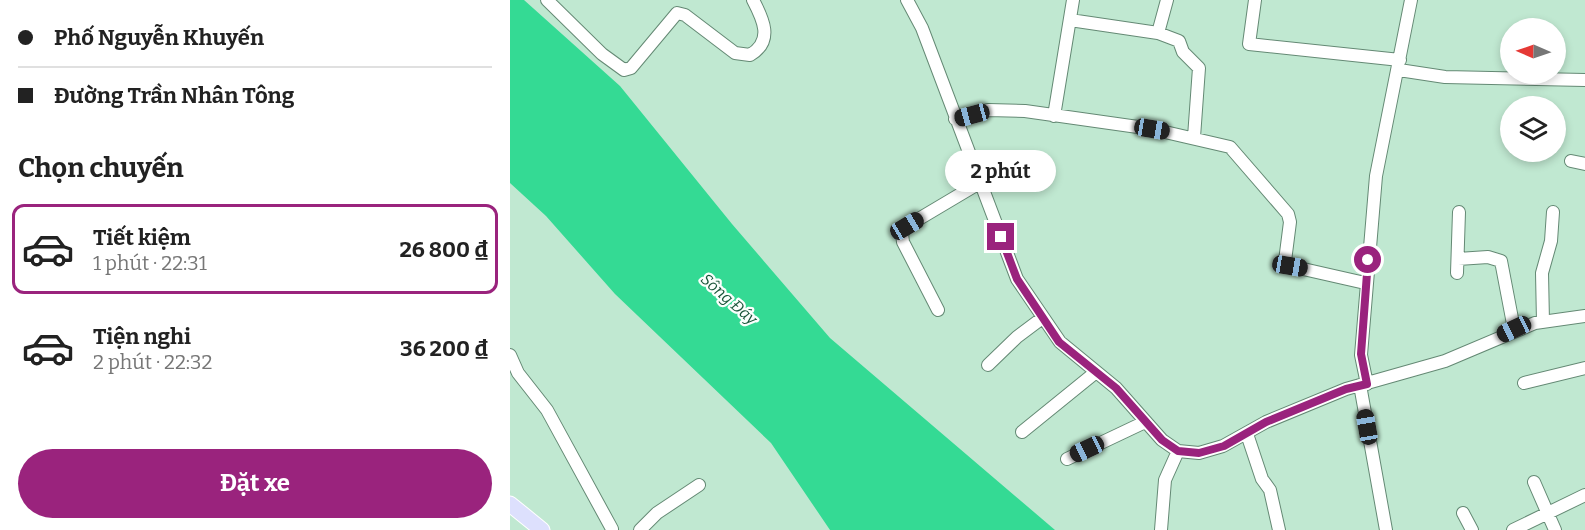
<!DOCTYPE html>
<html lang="vi">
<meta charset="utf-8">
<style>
:root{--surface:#fff;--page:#f2f2f2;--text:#222;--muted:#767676;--line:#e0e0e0;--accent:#9a237d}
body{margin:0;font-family:Bitter,serif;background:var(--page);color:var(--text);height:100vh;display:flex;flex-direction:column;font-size:22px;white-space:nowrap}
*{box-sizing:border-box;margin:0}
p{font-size:20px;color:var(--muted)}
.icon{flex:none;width:33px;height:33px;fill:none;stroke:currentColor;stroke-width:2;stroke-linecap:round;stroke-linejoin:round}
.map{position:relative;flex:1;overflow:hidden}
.sheet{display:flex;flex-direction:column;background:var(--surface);width:510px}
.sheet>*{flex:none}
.banner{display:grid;align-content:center;height:132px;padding:0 18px;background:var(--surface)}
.needle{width:39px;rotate:272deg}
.controls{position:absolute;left:990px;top:18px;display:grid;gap:12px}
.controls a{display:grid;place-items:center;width:66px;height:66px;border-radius:50%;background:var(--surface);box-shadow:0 3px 9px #0003;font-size:30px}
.end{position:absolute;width:27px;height:27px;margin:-14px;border:8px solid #9a237d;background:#fff;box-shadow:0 0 0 3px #fff}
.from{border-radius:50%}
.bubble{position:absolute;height:42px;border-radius:21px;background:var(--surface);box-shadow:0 3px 9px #0003;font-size:20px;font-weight:700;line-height:42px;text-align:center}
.car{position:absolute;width:18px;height:36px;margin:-18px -9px;border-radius:8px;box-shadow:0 0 4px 2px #0007;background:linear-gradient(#222 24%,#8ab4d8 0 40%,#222 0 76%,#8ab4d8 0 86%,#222 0)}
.banner b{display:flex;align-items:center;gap:21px;height:57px;font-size:22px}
.banner b+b{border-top:2px solid var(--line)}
.banner i{width:15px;height:15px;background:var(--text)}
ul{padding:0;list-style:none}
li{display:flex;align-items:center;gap:18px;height:90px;margin:0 12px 9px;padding:0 6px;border:3px solid transparent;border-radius:12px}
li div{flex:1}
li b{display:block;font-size:22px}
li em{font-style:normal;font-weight:700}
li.current{border-color:var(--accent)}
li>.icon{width:54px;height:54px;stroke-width:1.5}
h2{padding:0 18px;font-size:27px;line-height:72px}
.action{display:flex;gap:12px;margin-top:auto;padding:12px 18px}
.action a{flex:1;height:69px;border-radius:36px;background:var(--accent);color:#fff;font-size:24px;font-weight:700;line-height:69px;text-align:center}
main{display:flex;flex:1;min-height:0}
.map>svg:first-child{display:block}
.water{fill:#34da94}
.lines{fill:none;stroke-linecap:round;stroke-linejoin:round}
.minor-casing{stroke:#648974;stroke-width:14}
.major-casing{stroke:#fff;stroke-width:17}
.minor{stroke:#fff;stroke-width:12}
.major{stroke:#dde0fd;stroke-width:15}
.route{stroke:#9a237d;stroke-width:8}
.labels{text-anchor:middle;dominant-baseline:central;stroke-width:4.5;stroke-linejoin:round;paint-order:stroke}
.water-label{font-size:16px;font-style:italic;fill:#19563a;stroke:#fbfffd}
</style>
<main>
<section class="sheet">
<div class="banner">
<b><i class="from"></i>Phố Nguyễn Khuyến</b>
<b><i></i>Đường Trần Nhân Tông</b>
</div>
<h2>Chọn chuyến</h2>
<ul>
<li class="current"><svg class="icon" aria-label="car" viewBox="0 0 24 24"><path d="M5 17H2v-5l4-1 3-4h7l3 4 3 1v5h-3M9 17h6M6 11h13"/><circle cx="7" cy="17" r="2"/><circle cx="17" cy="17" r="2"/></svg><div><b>Tiết kiệm</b><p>1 phút · 22:31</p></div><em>26 800 ₫</em></li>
<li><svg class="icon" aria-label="car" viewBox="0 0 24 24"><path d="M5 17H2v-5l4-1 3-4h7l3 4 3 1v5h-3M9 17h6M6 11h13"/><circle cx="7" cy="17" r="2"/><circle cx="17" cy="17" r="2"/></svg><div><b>Tiện nghi</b><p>2 phút · 22:32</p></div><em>36 200 ₫</em></li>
</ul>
<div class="action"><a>Đặt xe</a></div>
</section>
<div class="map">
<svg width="1075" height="530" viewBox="0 0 1075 530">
<rect width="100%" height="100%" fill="#c0e8d1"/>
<path class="water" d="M0,0H14L110,86L222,224L320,338L545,530H320L261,443L105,294L36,216L0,183Z"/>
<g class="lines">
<g class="minor-casing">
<path id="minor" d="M37,0L92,54L114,70L121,68L167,13L175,15L225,53L240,55C264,41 253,19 243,0
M397,0L412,28L507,279L550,342L606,388L652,440L668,451L689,453L713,446L756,422L836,389L935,361L1025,323L1075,316
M745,0L739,44L890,60
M560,20L648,33L657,0
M648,33L669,41L673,52L689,68L684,137
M889,70L935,77L1075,80
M544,116L563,0
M445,119L478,110L515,111L642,129L720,147L778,214L780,222L775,261L780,266L855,283
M1061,161L1075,164
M948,259L978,257L991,261L1004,329
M947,273L949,212
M428,310L393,242L392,234L397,226L471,182
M1033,322L1032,273L1041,241L1043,212
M0,355L8,373L37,410L102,529
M478,365L507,337L531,319
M1014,383L1075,368
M857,384L851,355L866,176L901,0
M850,385L876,530
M512,432L586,372
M737,434L752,479L760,490L769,530
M557,459L635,422
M1024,482L1045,530
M953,513L962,530
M130,530L147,513L189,485
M651,530L655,480L668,451
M1003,530L1075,495"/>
</g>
<g class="major-casing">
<path id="major" d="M0,504L32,530"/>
</g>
<use href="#minor" class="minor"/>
<use href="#major" class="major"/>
</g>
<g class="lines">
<path class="route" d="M491,237L507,279L549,342L606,388L652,440L668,451L689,453L714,446L756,422L836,389L857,384L851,354L858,260"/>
</g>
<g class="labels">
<g class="water-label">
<text transform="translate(219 299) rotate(41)">Sông Đáy</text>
</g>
</g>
</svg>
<div class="controls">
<a><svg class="needle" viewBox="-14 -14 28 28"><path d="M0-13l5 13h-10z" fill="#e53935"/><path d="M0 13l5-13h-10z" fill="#767676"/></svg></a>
<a><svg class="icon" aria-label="layers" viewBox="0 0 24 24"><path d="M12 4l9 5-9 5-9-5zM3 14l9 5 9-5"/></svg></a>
</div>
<i class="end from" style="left:858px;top:260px"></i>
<i class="end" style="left:491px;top:237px"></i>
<div class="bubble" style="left:435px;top:150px;width:111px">2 phút</div>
<i class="car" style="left:462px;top:115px;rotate:255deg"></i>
<i class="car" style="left:642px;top:129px;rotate:100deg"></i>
<i class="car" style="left:397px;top:226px;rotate:59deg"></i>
<i class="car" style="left:780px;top:266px;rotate:100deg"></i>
<i class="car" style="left:1004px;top:329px;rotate:245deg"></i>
<i class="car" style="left:857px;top:427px;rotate:350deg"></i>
<i class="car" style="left:577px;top:449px;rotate:245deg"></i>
</div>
</main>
